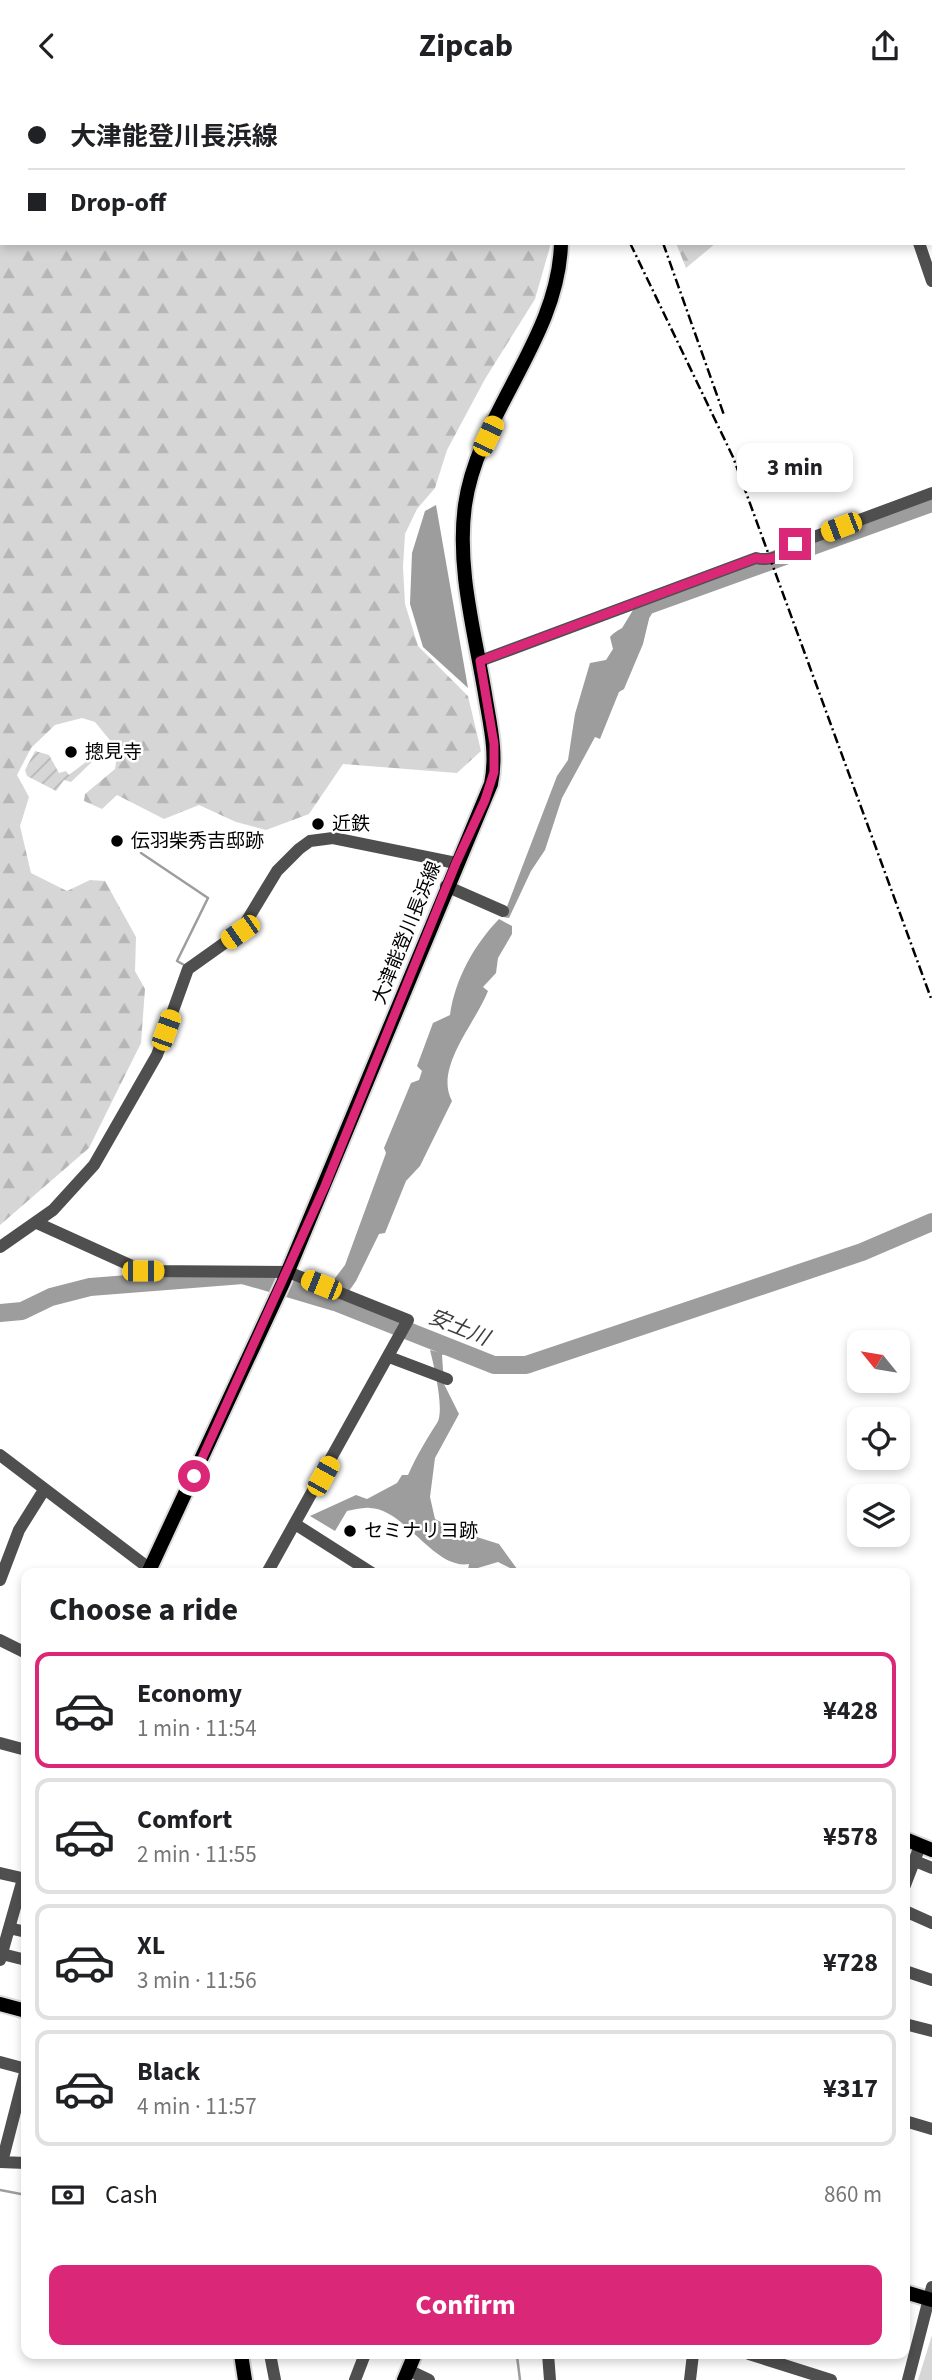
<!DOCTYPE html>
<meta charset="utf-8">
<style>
:root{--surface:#fff;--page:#f2f2f2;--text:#202124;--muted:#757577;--line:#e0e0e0;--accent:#db2777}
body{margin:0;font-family:"Source Sans 3","Noto Sans JP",sans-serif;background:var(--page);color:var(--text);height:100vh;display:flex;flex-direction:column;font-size:26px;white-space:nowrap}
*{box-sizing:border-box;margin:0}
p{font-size:23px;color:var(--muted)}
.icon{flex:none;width:38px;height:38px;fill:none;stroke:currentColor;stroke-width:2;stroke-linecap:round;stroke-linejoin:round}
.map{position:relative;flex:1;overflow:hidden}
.side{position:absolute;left:21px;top:1477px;width:889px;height:791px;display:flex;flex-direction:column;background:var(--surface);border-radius:14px;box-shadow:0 4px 10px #0003}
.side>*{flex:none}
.banner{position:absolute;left:0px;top:0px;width:933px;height:154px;box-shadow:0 4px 10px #0003;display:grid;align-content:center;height:154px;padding:0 28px;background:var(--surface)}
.needle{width:46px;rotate:300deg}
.tools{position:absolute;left:847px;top:1239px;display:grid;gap:14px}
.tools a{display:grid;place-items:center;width:63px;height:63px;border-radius:14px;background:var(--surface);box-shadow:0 4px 10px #0003;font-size:35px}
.end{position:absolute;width:32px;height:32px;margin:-16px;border:9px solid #db2777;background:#fff;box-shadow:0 0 0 4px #fff}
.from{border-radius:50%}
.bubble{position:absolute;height:49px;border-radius:14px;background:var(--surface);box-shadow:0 4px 10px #0003;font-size:23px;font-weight:700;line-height:49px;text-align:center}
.car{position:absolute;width:21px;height:42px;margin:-21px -10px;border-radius:9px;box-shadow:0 0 5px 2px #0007;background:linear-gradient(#f5c518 24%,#345 0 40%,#f5c518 0 76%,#345 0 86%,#f5c518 0)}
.banner b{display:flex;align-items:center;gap:24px;height:66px;font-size:26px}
.banner b+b{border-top:2px solid var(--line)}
.banner i{width:18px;height:18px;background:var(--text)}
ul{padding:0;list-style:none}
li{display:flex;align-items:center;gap:21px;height:116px;margin:0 14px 10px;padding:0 14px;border:4px solid var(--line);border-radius:14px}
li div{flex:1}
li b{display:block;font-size:26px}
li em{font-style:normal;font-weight:700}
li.selected{border-color:var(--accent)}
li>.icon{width:63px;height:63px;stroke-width:1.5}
h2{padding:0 28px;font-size:32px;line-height:84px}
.pay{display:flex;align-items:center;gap:18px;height:77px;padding:0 28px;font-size:26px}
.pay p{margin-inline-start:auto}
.primary-button{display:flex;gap:14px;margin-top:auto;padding:14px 28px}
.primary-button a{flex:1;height:80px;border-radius:14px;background:var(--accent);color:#fff;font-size:28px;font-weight:700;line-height:80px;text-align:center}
header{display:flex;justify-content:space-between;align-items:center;height:91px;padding:0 28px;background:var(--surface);font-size:32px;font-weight:700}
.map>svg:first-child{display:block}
.green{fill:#d6d6d6}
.forest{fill:url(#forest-firs)}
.garden{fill:url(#garden-furrows)}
.water{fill:#9d9d9d}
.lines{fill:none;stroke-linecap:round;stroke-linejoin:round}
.stream{stroke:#9d9d9d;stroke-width:2.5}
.river{stroke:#9d9d9d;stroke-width:18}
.major-casing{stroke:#dbdbdb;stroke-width:18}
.minor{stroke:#4f4f4f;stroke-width:12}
.major{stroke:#000;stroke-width:14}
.rail{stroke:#000;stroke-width:2.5;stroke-dasharray:10 3.5 2 3.5;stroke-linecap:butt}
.route{stroke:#db2777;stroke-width:9}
.poi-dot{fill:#000;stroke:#fff;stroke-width:2.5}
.labels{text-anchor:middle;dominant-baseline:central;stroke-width:5;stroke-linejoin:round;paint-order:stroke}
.poi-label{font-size:19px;fill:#000;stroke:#fff;text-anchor:start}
.street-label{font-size:19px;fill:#000;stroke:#fff}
.water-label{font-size:21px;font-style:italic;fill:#3e3e3e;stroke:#fff}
</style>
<header><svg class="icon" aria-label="back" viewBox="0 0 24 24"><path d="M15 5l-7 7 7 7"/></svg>Zipcab<svg class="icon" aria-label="share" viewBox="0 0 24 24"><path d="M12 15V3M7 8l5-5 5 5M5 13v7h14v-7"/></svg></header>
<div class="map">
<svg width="932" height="2289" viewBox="0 0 932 2289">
<defs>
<pattern id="forest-firs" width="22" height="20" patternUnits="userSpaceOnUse" patternTransform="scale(1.75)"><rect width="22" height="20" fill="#d6d6d6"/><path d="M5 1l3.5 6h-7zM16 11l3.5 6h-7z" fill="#b6b6b6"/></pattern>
<pattern id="garden-furrows" width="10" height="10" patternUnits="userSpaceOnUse" patternTransform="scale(1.75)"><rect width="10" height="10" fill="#d6d6d6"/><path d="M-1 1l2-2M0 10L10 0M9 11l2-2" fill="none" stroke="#b6b6b6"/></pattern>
</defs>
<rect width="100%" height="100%" fill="#fff"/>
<path class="green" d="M932,2244V2289H918Z"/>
<path class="forest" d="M181,0H382L388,2H179Z
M447,0H889L443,2Z
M0,51L2,152H551L535,208L485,288L447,359L435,397L417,418L405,443L403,476L405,513L418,555L468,605L481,660L457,682L343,673L309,723L266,739L236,731L199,714L164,728L117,704L102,718L84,710L85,703L115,678L118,659L95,631L82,627L55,634L31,657L17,684L29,706L20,735L31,782L67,800L90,789L105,790L136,846L135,880L145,898L141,952L89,1057L0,1134Z
M676,152H716L686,177Z"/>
<path class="garden" d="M35,660L49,664L59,682L66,680L69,684L91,667L94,669L71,691L64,689L56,700L27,685L25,679Z"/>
<path class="water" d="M436,414L468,597L423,556L410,513L412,462L425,420Z
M643,520L649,528L643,553L624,598L619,601L600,648L595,646L562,707L545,759L531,780L509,827L503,826L557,685L568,669L575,623L590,572L606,569L613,558L610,546C620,535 635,534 643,520Z
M499,828L512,835V843L498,867L496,882L483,896L488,900C475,933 434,977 452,1010L420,1075L406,1090L385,1142L379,1143L356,1190L344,1207L326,1199L345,1174L386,1062L384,1057L411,992L419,989L422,980L417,975L433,932L450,924C455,888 474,854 499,828Z
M430,1259L446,1263L442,1264L444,1293L459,1323L435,1367L430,1406L435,1428L458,1440L499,1453L520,1482L498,1471L471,1479H468L469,1473C434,1479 405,1418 370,1417C363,1416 354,1419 347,1420L335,1440L310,1425L356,1404L367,1408L397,1392L402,1384H408C417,1364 426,1349 437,1332C445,1320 434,1275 430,1259Z"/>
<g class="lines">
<path class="stream" d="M141,762L208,807L177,870L186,875
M0,2099L26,2104
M510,2263L517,2265L520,2289"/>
<path class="river" d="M626,548L646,515C742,481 836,446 932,412
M0,1222L22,1220L51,1206L90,1196L243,1184L335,1211L494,1274H526L862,1161L932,1131"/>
<g class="major-casing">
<path id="major" d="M466,0L468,2
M148,1482L283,1192L491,693C497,664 491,638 486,609C476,546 456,478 465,414C478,322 559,247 561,152
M905,1748L932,1759
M0,1913L26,1920
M905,2201L932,2209
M241,2263L245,2289
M404,2289L415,2263"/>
</g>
<path class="minor" d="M397,0L403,2
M413,2L420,0
M931,35H932
M919,152L932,190
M480,570L756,467C773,471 783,464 795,453L932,402
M446,795L503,820
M37,1132L143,1180L288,1181L408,1229L267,1482
M0,1156L53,1119L94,1074L157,964L188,878L240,841L277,780L299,758L310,750L333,747L456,772
M389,1266L447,1288
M0,1364L150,1478
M295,1433L372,1482
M0,1489L19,1439L44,1399
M0,1549L26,1562
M0,1652L26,1659
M915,1770L932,1777
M0,1782L26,1788
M905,1794L920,1755
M905,1820L932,1832
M9,1837L26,1841
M2,1863L26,1869
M0,1869L23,1788
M905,1880L932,1889
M905,1933L932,1940
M0,1971L26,1978
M905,2030L932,2038
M0,2071L26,2072
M2,2071L26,1978
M270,2263L275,2289
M548,2263L550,2289
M749,2263L831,2289
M408,2279L429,2289
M355,2289L365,2263
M690,2289L693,2263
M908,2289L932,2196"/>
<use href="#major" class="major"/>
<path class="rail" d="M630,152L733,366L932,910
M663,152L724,324"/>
</g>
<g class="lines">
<path class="route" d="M194,1385L325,1095L456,772L485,709L494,681V653L480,570L756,467C773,471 783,464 795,453"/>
</g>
<g class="poi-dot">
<circle cx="71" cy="661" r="7"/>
<circle cx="318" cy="733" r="7"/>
<circle cx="117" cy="750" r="7"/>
<circle cx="350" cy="1440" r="7"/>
</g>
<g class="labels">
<g class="poi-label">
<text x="85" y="661">摠見寺</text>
<text x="332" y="733">近鉄</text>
<text x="131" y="750">伝羽柴秀吉邸跡</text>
<text x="364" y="1440">セミナリヨ跡</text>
</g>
<g class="street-label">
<text transform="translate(407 842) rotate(-68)">大津能登川長浜線</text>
</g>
<g class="water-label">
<text transform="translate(459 1236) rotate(22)">安土川</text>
</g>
</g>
</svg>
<div class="tools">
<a><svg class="needle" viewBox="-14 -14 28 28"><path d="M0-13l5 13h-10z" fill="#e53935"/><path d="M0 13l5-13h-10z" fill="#757577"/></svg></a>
<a><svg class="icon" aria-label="locate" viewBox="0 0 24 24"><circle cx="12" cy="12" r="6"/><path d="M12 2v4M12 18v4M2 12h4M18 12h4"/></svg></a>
<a><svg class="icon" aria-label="layers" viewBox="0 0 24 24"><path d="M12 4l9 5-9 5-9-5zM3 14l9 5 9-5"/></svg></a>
</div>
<i class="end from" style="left:194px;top:1385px"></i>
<i class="end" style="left:795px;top:453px"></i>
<div class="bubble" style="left:737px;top:352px;width:116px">3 min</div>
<i class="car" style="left:488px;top:345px;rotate:25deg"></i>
<i class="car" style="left:841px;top:436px;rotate:249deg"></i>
<i class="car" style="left:240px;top:841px;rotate:235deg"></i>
<i class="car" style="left:166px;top:939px;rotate:20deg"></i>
<i class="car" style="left:143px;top:1180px;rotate:90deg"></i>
<i class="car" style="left:321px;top:1194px;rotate:292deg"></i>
<i class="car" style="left:323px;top:1385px;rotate:29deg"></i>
<div class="banner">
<b><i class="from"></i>大津能登川長浜線</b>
<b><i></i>Drop-off</b>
</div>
<section class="side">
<h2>Choose a ride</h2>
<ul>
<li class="selected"><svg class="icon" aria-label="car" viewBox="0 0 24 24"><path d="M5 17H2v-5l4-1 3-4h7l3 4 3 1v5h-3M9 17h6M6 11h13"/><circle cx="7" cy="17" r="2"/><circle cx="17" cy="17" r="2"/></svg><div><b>Economy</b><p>1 min · 11:54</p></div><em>¥428</em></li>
<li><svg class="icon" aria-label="car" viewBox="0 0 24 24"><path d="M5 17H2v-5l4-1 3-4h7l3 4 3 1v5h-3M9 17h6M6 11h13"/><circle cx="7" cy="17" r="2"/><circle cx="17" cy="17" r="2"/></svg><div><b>Comfort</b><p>2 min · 11:55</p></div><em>¥578</em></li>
<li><svg class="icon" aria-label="car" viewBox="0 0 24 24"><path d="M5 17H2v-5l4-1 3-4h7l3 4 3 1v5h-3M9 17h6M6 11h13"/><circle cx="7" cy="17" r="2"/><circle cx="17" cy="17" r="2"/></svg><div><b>XL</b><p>3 min · 11:56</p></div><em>¥728</em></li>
<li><svg class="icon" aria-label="car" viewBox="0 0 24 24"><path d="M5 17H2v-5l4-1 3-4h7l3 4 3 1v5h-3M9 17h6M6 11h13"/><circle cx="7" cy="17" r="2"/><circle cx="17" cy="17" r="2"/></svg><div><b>Black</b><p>4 min · 11:57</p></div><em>¥317</em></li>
</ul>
<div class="pay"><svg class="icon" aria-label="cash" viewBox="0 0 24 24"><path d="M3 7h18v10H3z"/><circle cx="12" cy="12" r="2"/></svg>Cash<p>860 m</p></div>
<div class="primary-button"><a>Confirm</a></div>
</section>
</div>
